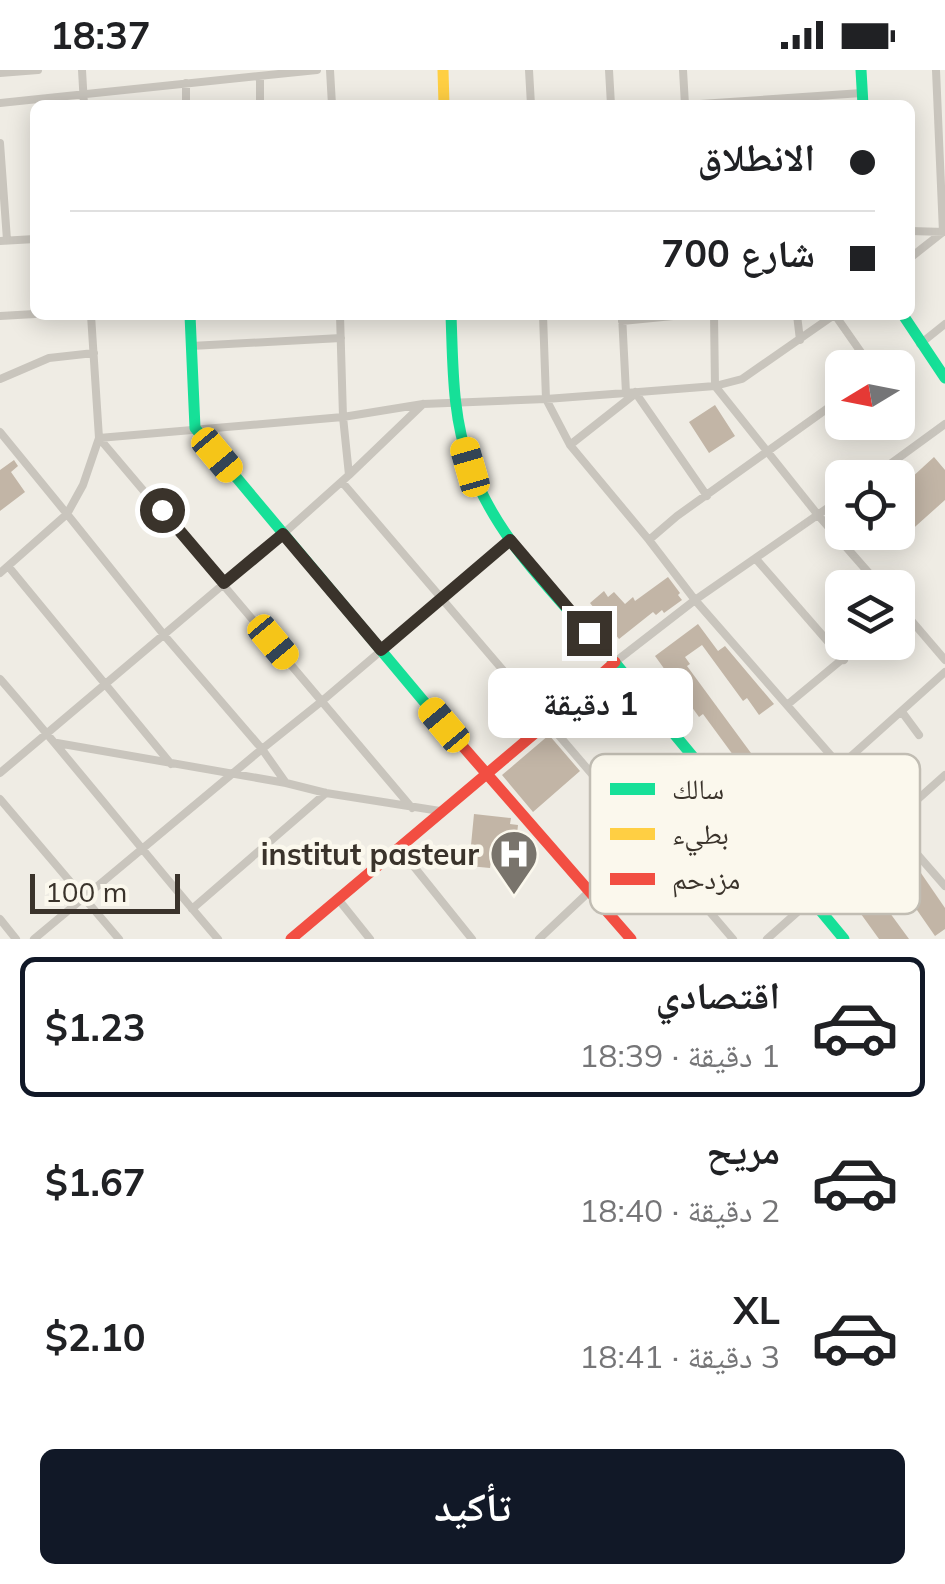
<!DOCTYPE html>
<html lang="ar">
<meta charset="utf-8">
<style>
:root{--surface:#fff;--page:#f2f2f2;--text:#202124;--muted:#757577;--line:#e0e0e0;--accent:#111827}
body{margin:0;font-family:Mulish,"Noto Naskh Arabic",sans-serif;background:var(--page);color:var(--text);direction:rtl;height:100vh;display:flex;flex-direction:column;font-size:38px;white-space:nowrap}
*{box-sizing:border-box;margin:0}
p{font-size:32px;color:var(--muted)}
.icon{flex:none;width:55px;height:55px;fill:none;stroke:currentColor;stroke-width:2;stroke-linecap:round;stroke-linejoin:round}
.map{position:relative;height:869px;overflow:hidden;direction:ltr}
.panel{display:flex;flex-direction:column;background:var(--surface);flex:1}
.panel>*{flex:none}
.guide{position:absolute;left:30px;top:30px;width:885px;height:220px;border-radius:15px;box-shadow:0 5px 25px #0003;direction:rtl;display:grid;align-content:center;height:220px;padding:0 40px;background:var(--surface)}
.needle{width:65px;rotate:260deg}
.buttons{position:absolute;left:825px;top:280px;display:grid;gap:20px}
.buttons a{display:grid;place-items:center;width:90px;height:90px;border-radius:15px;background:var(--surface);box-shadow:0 5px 25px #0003;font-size:50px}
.scale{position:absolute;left:30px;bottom:25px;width:150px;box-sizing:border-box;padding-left:10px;border:5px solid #3a332b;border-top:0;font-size:28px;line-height:35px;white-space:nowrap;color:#3a332b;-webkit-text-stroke:8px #fbf8ed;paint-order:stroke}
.end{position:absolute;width:45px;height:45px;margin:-22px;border:12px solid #3a332b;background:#fff;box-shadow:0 0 0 5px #fff}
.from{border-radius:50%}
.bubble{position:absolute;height:70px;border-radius:15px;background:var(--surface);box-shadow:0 5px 25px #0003;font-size:32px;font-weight:700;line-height:70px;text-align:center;direction:rtl}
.car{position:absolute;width:30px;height:60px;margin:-30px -15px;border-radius:12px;box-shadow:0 0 8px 2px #0007;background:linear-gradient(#f5c518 24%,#345 0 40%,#f5c518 0 76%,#345 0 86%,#f5c518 0)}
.guide b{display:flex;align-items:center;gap:35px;height:95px;font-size:38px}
.guide b+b{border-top:2px solid var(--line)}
.guide i{width:25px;height:25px;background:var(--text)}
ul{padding:18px 0 0;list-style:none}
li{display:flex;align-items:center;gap:30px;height:140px;margin:0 20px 15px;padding:0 20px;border:5px solid transparent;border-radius:15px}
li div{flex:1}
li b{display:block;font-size:38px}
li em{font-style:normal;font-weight:700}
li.active{border-color:var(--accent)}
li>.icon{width:90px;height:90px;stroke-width:1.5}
.button{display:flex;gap:20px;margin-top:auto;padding:20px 40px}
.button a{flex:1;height:115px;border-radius:15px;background:var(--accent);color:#fff;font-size:40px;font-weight:700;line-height:115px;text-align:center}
.status{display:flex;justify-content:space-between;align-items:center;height:70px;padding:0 50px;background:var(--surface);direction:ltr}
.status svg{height:28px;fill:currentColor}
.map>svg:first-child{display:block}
.building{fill:#c2b5a6}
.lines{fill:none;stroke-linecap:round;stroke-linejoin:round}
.street{stroke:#c9c5bd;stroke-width:8}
.fast{stroke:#16e098;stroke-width:11}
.slow{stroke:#ffcf43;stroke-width:11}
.jam{stroke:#f24e42;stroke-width:11}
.route{stroke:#3a332b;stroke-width:12}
.labels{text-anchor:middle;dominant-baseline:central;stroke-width:9;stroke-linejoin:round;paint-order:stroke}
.poi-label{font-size:30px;font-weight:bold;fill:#3a332b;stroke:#fbf8ed;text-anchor:end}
.key{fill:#fbf8ed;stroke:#c1bdb3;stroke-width:2.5}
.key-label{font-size:28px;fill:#3a332b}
</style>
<div class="status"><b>18:37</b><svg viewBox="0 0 49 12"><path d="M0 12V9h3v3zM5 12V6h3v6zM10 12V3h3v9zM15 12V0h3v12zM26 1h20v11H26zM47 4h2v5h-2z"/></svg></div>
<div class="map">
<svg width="945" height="869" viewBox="0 0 945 869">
<rect width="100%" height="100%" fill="#efece4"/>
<path class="building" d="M715,335L735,366L709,383L689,352Z
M934,387L945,400V430L907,464L898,453V432L901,429L898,425V420Z
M14,390L18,396L11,402L25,422L0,441V400Z
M668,507L680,523L678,525L682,530L664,543L662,540L656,545L653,542L619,569L590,533L604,521L608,527L614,522L625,534L633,527L635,531Z
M698,554L718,581L725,576L774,634L759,645L747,628L743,631L702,575L685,587L690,594L687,596L762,698L750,708L703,644L699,647L655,586Z
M549,665L580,701L533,742L502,705Z
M819,683L864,739L844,756L834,744L839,739L814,707L807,713L797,700Z
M474,744L511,748L510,754L518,755L514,792L491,790L490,798L469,796Z
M849,787L909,869H879L830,801Z
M912,790L945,838V859L935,866L892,804Z"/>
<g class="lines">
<path class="street" d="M82,0L84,35
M330,0L332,35
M529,0L531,35
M609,0L611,35
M683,0L685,35
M0,3L38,0
M260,7V35
M186,13V35
M0,33L317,0
M685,35L862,23
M0,73L7,170
M910,161L945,162
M0,171L35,169
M910,188L943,162L936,0
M543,245L546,329L570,375L649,470
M622,245L626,323L715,316L742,309L834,245
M714,245L715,316L818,445L882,518
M797,245L800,270
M835,245L872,298
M0,246L35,244
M622,251L683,245
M920,274L945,254
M191,276L341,268
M0,309L49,288L94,283
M635,322L707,426
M0,362L67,444L83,415L99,368L91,245
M99,368L343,347L423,334L546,329L626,323
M99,368L412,738
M570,375L636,323
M349,405L423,334
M871,408L945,354
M342,412L733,869
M842,428L695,530L945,816
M756,489L844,590
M8,496L171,694
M0,503L67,444L164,565L262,679L286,713L326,723L440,741
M898,535L945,590
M615,592L695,530L649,470L677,446L842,328
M0,609C74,694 144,783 218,869
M787,635L863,572
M902,642L919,665
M57,673L286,713
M839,697L945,602
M0,703L283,464L349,405L343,347L340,245
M0,729L119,869
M890,754L945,705
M399,778L472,869
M338,829L370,869
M192,839L326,723
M0,849L16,869
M34,869L262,679L322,631L510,471
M539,869L628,785L716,717
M767,869L811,830"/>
<path class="fast" d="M861,0L863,35
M190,245L195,358L431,640
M451,245C453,295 452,347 470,395C498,474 564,532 617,595C693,686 768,778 844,869
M903,245L945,308"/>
<path class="slow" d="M443,0L444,35"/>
<path class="jam" d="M431,640L631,869
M291,869L547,653L615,592"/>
</g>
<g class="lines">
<path class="route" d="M162,440L224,513L283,464L381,580L510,470L589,563"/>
</g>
<defs>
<g id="hospital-pin" transform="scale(2.5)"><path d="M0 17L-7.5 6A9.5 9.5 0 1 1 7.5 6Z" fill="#79746c" stroke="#fbf8ed"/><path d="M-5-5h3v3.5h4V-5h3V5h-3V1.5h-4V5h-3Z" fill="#fff"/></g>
</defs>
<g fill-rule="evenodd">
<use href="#hospital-pin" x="514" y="784"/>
</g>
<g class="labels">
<g class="poi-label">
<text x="479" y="784">institut pasteur</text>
</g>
</g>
<rect x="590" y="684" width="330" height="160" rx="15" class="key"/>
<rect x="610" y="713" width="45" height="12" fill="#16e098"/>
<rect x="610" y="758" width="45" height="12" fill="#ffcf43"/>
<rect x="610" y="803" width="45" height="12" fill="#f24e42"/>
<g class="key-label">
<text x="672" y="729">سالك</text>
<text x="672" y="774">بطيء</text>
<text x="672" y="819">مزدحم</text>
</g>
</svg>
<div class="buttons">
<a><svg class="needle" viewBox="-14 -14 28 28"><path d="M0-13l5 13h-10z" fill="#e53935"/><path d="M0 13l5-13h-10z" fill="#757577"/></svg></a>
<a><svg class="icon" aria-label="locate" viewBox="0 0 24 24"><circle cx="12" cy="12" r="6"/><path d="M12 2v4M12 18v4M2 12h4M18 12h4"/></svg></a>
<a><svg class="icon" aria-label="layers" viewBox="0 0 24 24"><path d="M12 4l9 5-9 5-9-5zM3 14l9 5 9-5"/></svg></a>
</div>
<div class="scale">100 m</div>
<i class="end from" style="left:162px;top:440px"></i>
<i class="end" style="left:589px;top:563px"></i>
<div class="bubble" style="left:488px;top:598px;width:205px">1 دقيقة</div>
<i class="car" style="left:217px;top:385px;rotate:140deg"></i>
<i class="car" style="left:470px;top:397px;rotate:344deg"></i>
<i class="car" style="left:273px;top:572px;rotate:140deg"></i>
<i class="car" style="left:444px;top:655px;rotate:320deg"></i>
<div class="guide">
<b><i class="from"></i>الانطلاق</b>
<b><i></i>شارع 700</b>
</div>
</div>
<section class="panel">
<ul>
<li class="active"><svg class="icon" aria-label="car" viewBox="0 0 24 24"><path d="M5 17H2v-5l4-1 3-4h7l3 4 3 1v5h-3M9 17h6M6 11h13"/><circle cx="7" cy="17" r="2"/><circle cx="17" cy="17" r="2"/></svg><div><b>اقتصادي</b><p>1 دقيقة · 18:39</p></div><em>$1.23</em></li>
<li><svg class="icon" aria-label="car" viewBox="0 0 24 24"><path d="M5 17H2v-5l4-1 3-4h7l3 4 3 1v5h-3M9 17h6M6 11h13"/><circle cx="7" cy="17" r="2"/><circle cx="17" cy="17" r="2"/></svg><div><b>مريح</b><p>2 دقيقة · 18:40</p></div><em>$1.67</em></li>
<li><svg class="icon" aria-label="car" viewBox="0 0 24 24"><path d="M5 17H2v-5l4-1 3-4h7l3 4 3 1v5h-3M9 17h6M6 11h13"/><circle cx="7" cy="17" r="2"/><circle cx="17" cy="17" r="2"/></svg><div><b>XL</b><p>3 دقيقة · 18:41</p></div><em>$2.10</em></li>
</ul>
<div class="button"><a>تأكيد</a></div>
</section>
